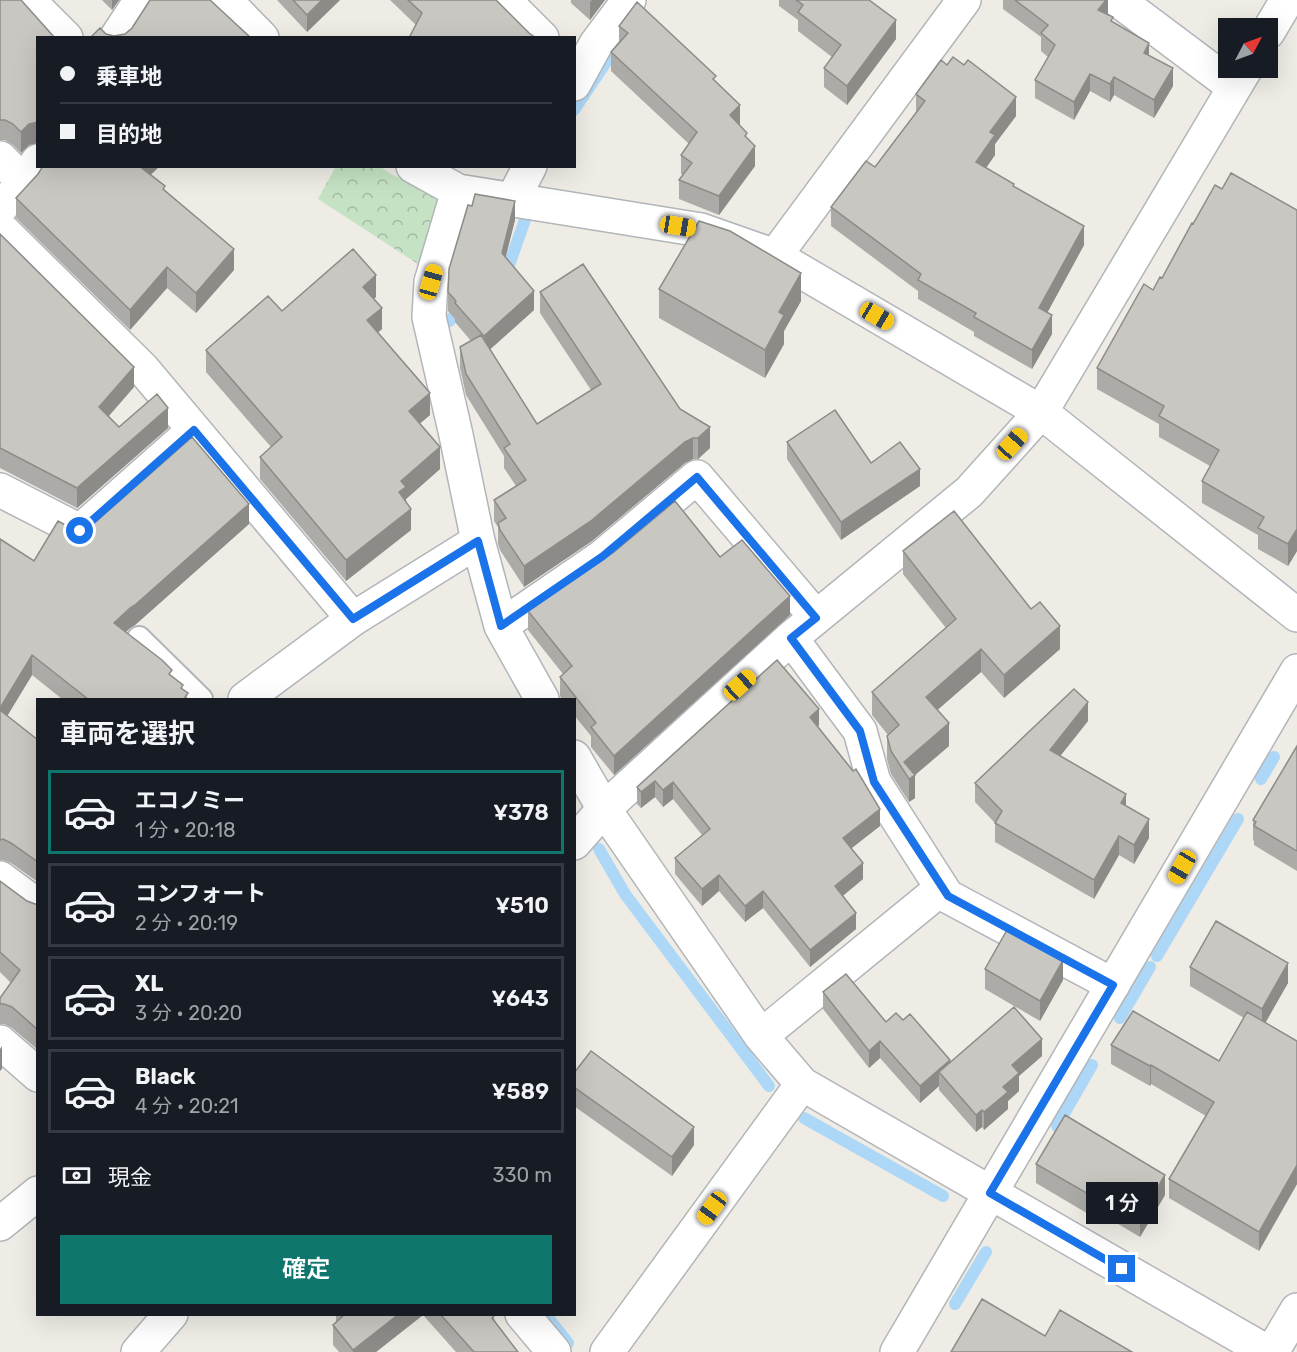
<!DOCTYPE html>
<html lang="ja">
<meta charset="utf-8">
<style>
:root{--surface:#171b24;--page:#242831;--text:#f1f3f6;--muted:#9ea1a6;--line:#363941;--accent:#0f766e}
body{margin:0;font-family:Rubik,"Noto Sans JP",sans-serif;background:var(--page);color:var(--text);height:100vh;display:flex;flex-direction:column;font-size:22px;white-space:nowrap}
*{box-sizing:border-box;margin:0}
p{font-size:20px;color:var(--muted)}
.icon{flex:none;width:33px;height:33px;fill:none;stroke:currentColor;stroke-width:2;stroke-linecap:round;stroke-linejoin:round}
.map{position:relative;flex:1;overflow:hidden}
.drawer{position:absolute;left:36px;top:698px;width:540px;height:618px;display:flex;flex-direction:column;background:var(--surface);border-radius:0px;box-shadow:0 6px 24px #0002}
.drawer>*{flex:none}
.hud{position:absolute;left:36px;top:36px;width:540px;height:132px;border-radius:0px;box-shadow:0 6px 24px #0002;display:grid;align-content:center;height:132px;padding:0 24px;background:var(--surface)}
.needle{width:39px;rotate:49deg}
.fabs{position:absolute;left:1218px;top:18px;display:grid;gap:12px}
.fabs a{display:grid;place-items:center;width:60px;height:60px;border-radius:0px;background:var(--surface);box-shadow:0 6px 24px #0002;font-size:30px}
.end{position:absolute;width:27px;height:27px;margin:-14px;border:8px solid #1a73e8;background:#fff;box-shadow:0 0 0 3px #fff}
.from{border-radius:50%}
.bubble{position:absolute;height:42px;border-radius:0px;background:var(--surface);box-shadow:0 6px 24px #0002;font-size:20px;font-weight:600;line-height:42px;text-align:center}
.car{position:absolute;width:18px;height:36px;margin:-18px -9px;border-radius:8px;box-shadow:0 0 4px 2px #0007;background:linear-gradient(#f5c518 24%,#345 0 40%,#f5c518 0 76%,#345 0 86%,#f5c518 0)}
.hud b{display:flex;align-items:center;gap:21px;height:57px;font-size:22px}
.hud b+b{border-top:2px solid var(--line)}
.hud i{width:15px;height:15px;background:var(--text)}
ul{padding:0;list-style:none}
li{display:flex;align-items:center;gap:18px;height:84px;margin:0 12px 9px;padding:0 12px;border:3px solid var(--line);border-radius:0px}
li div{flex:1}
li b{display:block;font-size:22px}
li em{font-style:normal;font-weight:600}
li.current{border-color:var(--accent)}
li>.icon{width:54px;height:54px;stroke-width:1.5}
h2{padding:0 24px;font-size:27px;line-height:72px}
.pay{display:flex;align-items:center;gap:15px;height:66px;padding:0 24px;font-size:22px}
.pay p{margin-inline-start:auto}
.cta{display:flex;gap:12px;margin-top:auto;padding:12px 24px}
.cta a{flex:1;height:69px;border-radius:0px;background:var(--accent);color:#fff;font-size:24px;font-weight:600;line-height:69px;text-align:center}
.map>svg:first-child{display:block}
.forest{fill:url(#forest-crowns)}
.lines{fill:none;stroke-linecap:round;stroke-linejoin:round}
.stream{stroke:#add7f6;stroke-width:12}
.service-casing{stroke:#b2b5b9;stroke-width:26}
.minor-casing{stroke:#b2b5b9;stroke-width:36}
.tertiary-casing{stroke:#b2b5b9;stroke-width:36}
.service{stroke:#fff;stroke-width:22}
.minor{stroke:#fff;stroke-width:33}
.tertiary{stroke:#fff;stroke-width:33}
.wall{fill:#adaba7}
.shaded-wall{fill:#8d8b88}
.building{fill:#c9c7c2;stroke:#8d8b88;stroke-width:1.5}
.route{stroke:#1a73e8;stroke-width:8}
</style>
<div class="map">
<svg width="1297" height="1352" viewBox="0 0 1297 1352">
<defs>
<pattern id="forest-crowns" width="20" height="18" patternUnits="userSpaceOnUse" patternTransform="scale(1.5)"><rect width="20" height="18" fill="#c5e3c4"/><path d="M2 6a3 3 0 1 1 6 0M12 15a3 3 0 1 1 6 0" fill="none" stroke="#a3bba3"/></pattern>
</defs>
<rect width="100%" height="100%" fill="#eeece5"/>
<path class="forest" d="M336,166L381,167L389,173L440,199L421,266L318,199Z"/>
<g class="lines">
<path class="stream" d="M574,110L627,31
M501,275L508,268L526,217
M449,321L465,306
M1261,779L1274,757
M599,849L625,894L769,1086
M1157,956L1238,819
M1120,1018L1150,967
M804,1118L943,1196
M1057,1126L1092,1065
M955,1304L986,1252
M545,1314L568,1343"/>
<g class="service-casing">
<path id="service" d="M139,638L201,699"/>
</g>
<g class="minor-casing">
<path id="minor" d="M28,0L66,38
M225,0L262,38
M504,0L542,38
M1118,0L1234,87
M1268,32L1287,0
M116,38L141,0
M574,84L596,44L629,0
M0,158L24,182
M413,166L458,191L701,230L775,256L1041,412L1297,615
M458,191L431,282L429,317L456,435L478,541L501,626L542,699
M513,199L530,166
M0,208L24,182L38,161
M0,228L143,369L353,619
M775,256L964,0
M0,490L80,531L194,430
M501,626L603,556L697,477L816,617
M791,638L860,731L874,782L947,896L1113,985
M245,699L353,619L478,541
M574,757L604,809L761,1036L802,1084L1267,1352
M574,843L604,809L791,638L969,492L1041,412L1246,68
M0,878L38,906
M761,1036L942,888
M0,1042L38,1075
M0,1224L38,1193
M522,1314L554,1352
M138,1352L171,1314
M607,1352L802,1084
M897,1352L1297,671"/>
</g>
<g class="tertiary-casing">
<path id="tertiary" d="M1272,1352L1297,1310"/>
</g>
<use href="#service" class="service"/>
<use href="#minor" class="minor"/>
<use href="#tertiary" class="tertiary"/>
</g>
<path class="wall" d="M0,0L29,145L21,153L13,145L5,140H0Z
M102,0H119L112,10Z
M277,0H340L307,32Z
M390,0H496L416,25Z
M571,0H605L590,20L571,3Z
M779,0H869L896,39L847,105L824,87V68L832,57L798,31V20L779,6Z
M1003,0H1108V15L1113,22L1149,55L1173,86L1154,118L1114,95L1110,102L1090,91L1074,120L1035,98V80L1048,57L1041,51V37L1003,9Z
M619,26L716,82L747,138L755,166L719,215L679,199V180L683,175L681,174V155L689,144L611,71V52L619,43Z
M916,94L1016,116L995,144V155L986,168L1014,186L1084,245L1047,313L1052,334L1032,369L974,336V332L918,299V291L831,226V207L875,167L916,113Z
M38,174L151,175L234,270L196,313L167,288L130,330L16,218V198Z
M1222,189L1297,210V551L1288,566L1258,549V535L1202,503V481L1210,466L1159,437V424L1097,389V368L1162,278L1193,224Z
M515,220L505,257L534,310L490,349L537,424L591,390L540,313V292L680,409L710,448L698,459H693L685,463L592,541L524,587L500,550L498,544V527L494,521V500L516,486L504,468V456L466,395L460,368V347L471,341L455,322V319L448,311V292Z
M0,234L134,387L109,416L119,427L168,428L77,508L0,468Z
M659,289L801,301L784,331V344L765,378L659,318Z
M376,297L374,299L382,329L377,333L430,415L420,423L440,469L406,499L411,530L346,581L260,479V457L271,447L206,372V350L282,311Z
M787,442L871,463L920,486L841,540L787,459Z
M249,524L135,625L130,628L126,632L172,677L183,690L188,699H62L32,675L7,716L38,740V882L11,863L3,860H0V539L34,561L71,528L82,529Z
M903,551L1060,649L1004,698L981,672L937,710L949,746L915,775V798L909,802L891,774L887,759V736L888,735L872,715V692L946,628L903,574Z
M528,611L790,615L614,775L591,747V736L574,715V699H562L560,696V677L563,674L528,630Z
M777,660L819,725L818,727L880,826L851,848L863,879L843,896L856,929L810,967L763,908L745,922L719,891L702,906L675,874V858L702,835L673,799L663,807L655,797L641,808L637,804V787Z
M1088,721L1060,756L1126,806L1149,838L1134,864L1119,855L1094,899L995,842V823L975,802V783Z
M1297,746V871L1254,845V841L1253,840V820Z
M0,881L27,901L35,904H38L37,1049L12,1028L4,1024H0V998L11,983L0,972Z
M1190,967L1288,983L1265,1022L1297,1041V1184L1259,1251L1169,1198V1179L1206,1116L1151,1084L1150,1086L1111,1064V1045L1219,1061L1244,1018L1190,986Z
M985,969L1063,980L1040,1021L985,989Z
M823,992L886,1022L903,1020L950,1063L1042,1056L1019,1076V1091L1008,1101V1109L984,1130L982,1127L976,1132L939,1090V1086L920,1103L880,1058L869,1068L823,1009Z
M574,1073L694,1145L672,1176L574,1106Z
M1036,1164L1165,1195L1140,1237L1093,1209L1090,1215L1036,1183Z
M336,1314H493L495,1322L518,1352H456L423,1315L376,1352H339L333,1345V1325L336,1322Z"/>
<path class="shaded-wall" d="M112,0H119L112,10Z
M322,0H340L307,32V15Z
M592,0H605L590,20V2Z
M1106,0H1108V16L1098,10Z
M896,20V39L847,105V86Z
M1149,43V61L1144,53Z
M1173,68V86L1154,118V100Z
M1090,74V91L1074,120V102Z
M1114,77V95L1110,102V84Z
M1016,97V116L995,144V155L976,182V162L990,132Z
M740,105V125L730,115Z
M38,122V143L29,145L21,153V132L29,124Z
M755,146V166L719,215V196Z
M139,166H160L139,186Z
M515,201V220L502,272V253Z
M1084,226V245L1039,328V308Z
M234,249V270L196,313V293Z
M167,267V288L130,330V310Z
M801,273V301L784,331V344L765,378V350L779,312Z
M376,275V297L363,308V287Z
M534,291V310L484,355V336Z
M382,308V329L367,342V320Z
M1052,315V334L1032,369V350Z
M134,367V387L99,427V407Z
M430,393V415L409,433V411Z
M168,408V428L77,508V488Z
M710,427V448L698,459V438Z
M693,438V459L685,463L592,541L524,587V566L685,442Z
M440,447V469L406,499V509L399,492L401,481Z
M920,469V486L841,540V522Z
M249,504V524L135,625L130,628L114,643V623L130,608Z
M411,509V530L346,581V560Z
M1297,529V551L1288,566V544Z
M790,596V615L614,775V756Z
M1060,626V649L1004,698V675Z
M981,649V672L926,720V697Z
M32,655V675L0,728V708Z
M1088,702V721L1050,769V750Z
M819,709V725L810,733V717Z
M949,723V746L915,775V798L909,802V779L904,762Z
M655,781V797L641,808V792Z
M673,782V799L663,807V790Z
M1126,794V813L1121,803Z
M880,809V826L843,855V838Z
M1149,819V838L1134,864V845Z
M1119,836V855L1094,899V880Z
M863,863V879L835,902V886Z
M719,875V891L702,906V889Z
M763,891V908L745,922V906Z
M856,913V929L810,967V950Z
M1063,960V980L1040,1021V1001Z
M1288,963V983L1262,1029V1009Z
M1042,1039V1056L1019,1076V1091L1008,1101V1109L984,1130V1112L1003,1087L1012,1065Z
M880,1041V1058L869,1068V1051Z
M2,1046V1069L0,1071V1049Z
M950,1060V1077L939,1072V1086L920,1103V1086Z
M1151,1065V1084L1150,1086V1066Z
M982,1110V1127L976,1132V1115Z
M694,1127V1145L672,1176V1157Z
M1297,1165V1184L1259,1251V1232Z
M1165,1175V1195L1140,1237V1217Z
M1093,1189V1209L1090,1215V1195Z
M399,1314L423,1315L376,1352H353V1350Z"/>
<path class="building" d="M0,0H21L55,38H38V122L29,124L21,132L13,124L5,120H0Z
M150,0H210L251,38H90L100,28L106,34L114,36L125,34L132,28Z
M293,0H322L307,15Z
M408,0H496L529,33L536,38H409L422,13Z
M796,0H869L896,20L847,86L824,68L841,45L798,12L803,5Z
M1015,0H1106L1098,10L1113,17L1111,21L1149,43L1144,53L1173,68L1154,100L1114,77L1110,84L1090,74L1074,102L1035,80L1055,45L1041,33L1048,25Z
M637,2L716,76L713,79L740,105L730,115L747,133L745,136L755,146L719,196L679,180L692,163L681,155L697,132L611,52L628,33L619,26Z
M953,57L964,65L968,60L1016,97L990,132L995,135L976,162L1014,184L1013,186L1084,226L1039,308L1052,315L1032,350L974,317L976,313L918,280L921,274L831,207L866,161L875,167L925,101L916,94L941,60L947,65Z
M43,166H139L165,186L163,189L234,249L196,293L167,267L130,310L16,198L38,174Z
M1231,173L1297,210V529L1288,544L1258,528L1264,517L1202,481L1219,450L1159,416L1164,406L1097,368L1144,284L1153,290L1160,277L1162,278L1192,223L1193,224L1215,185L1222,189Z
M475,194L515,201L502,253L534,291L484,336L455,303L456,301L448,292L449,269L468,205L472,206Z
M699,221L730,231L801,273L779,312L784,315L765,350L659,289Z
M0,234L134,367L99,407L119,427L157,394L168,408L77,488L0,448Z
M353,249L376,275L363,287L382,308L367,320L430,393L409,411L440,447L401,481L406,487L399,492L411,509L346,560L260,457L282,437L206,350L268,296L282,311Z
M583,264L680,409L710,427L698,438H693L685,442L592,520L524,566L500,530L498,523L506,518L494,500L526,480L504,448L510,444L466,374L460,347L481,335L537,424L601,384L540,292Z
M835,410L871,463L900,442L920,469L841,522L787,442Z
M192,437L249,504L135,605L130,608L114,623L162,660L172,670L169,674L183,685L181,688L188,693L184,699H88L32,655L0,708V539L34,561L58,521L71,528L82,529L92,525Z
M675,501L720,557L742,540L790,596L614,756L591,727L596,723L560,677L572,666L528,611L614,552Z
M954,511L1031,609L1040,602L1060,626L1004,675L981,649L926,697L949,723L904,762L915,775L909,779L891,751L887,736L899,725L872,692L956,619L903,551Z
M777,660L819,709L810,717L853,771L856,769L880,809L843,838L863,863L835,886L856,913L810,950L763,891L745,906L719,875L702,889L675,858L710,829L673,782L663,790L655,781L641,792L637,787Z
M1074,689L1088,702L1050,750L1126,794L1121,803L1149,819L1134,845L1119,836L1094,880L995,823L1002,811L975,783Z
M0,710L38,740V862L11,843L3,839L0,840Z
M1297,746V851L1254,826L1256,822L1253,820Z
M0,881L27,901L35,904H38L37,1029L12,1007L4,1004H0V998L20,970L0,952Z
M1216,921L1288,963L1262,1009L1190,967Z
M1007,930L1063,960L1040,1001L985,969Z
M846,974L886,1022L896,1013L903,1020L910,1014L950,1060L920,1086L880,1041L869,1051L823,992Z
M1014,1007L1042,1039L1012,1065L1019,1073L1003,1087L1008,1092L984,1112L982,1110L976,1115L939,1072Z
M1133,1011L1219,1061L1247,1012L1297,1041V1165L1259,1232L1169,1179L1214,1102L1151,1065L1150,1066L1111,1045Z
M591,1051L694,1127L672,1157L574,1087V1073Z
M1065,1115L1165,1175L1140,1217L1093,1189L1090,1195L1036,1164Z
M982,1299L1045,1336L1060,1310L1132,1352H951Z
M344,1314H399L353,1350L333,1325L344,1315Z
M440,1314H493L495,1315L492,1318L518,1352H474Z"/>
<g class="lines">
<path class="route" d="M80,531L194,430L353,619L478,541L501,626L603,556L697,477L816,618L791,638L860,731L874,782L948,896L1113,985L990,1193L1122,1269"/>
</g>
</svg>
<div class="fabs">
<a><svg class="needle" viewBox="-14 -14 28 28"><path d="M0-13l5 13h-10z" fill="#e53935"/><path d="M0 13l5-13h-10z" fill="#9ea1a6"/></svg></a>
</div>
<i class="end from" style="left:80px;top:531px"></i>
<i class="end" style="left:1122px;top:1269px"></i>
<div class="bubble" style="left:1086px;top:1182px;width:72px">1 分</div>
<i class="car" style="left:678px;top:226px;rotate:99deg"></i>
<i class="car" style="left:431px;top:282px;rotate:16deg"></i>
<i class="car" style="left:877px;top:316px;rotate:120deg"></i>
<i class="car" style="left:1012px;top:444px;rotate:42deg"></i>
<i class="car" style="left:740px;top:685px;rotate:48deg"></i>
<i class="car" style="left:1182px;top:867px;rotate:210deg"></i>
<i class="car" style="left:712px;top:1208px;rotate:216deg"></i>
<div class="hud">
<b><i class="from"></i>乗車地</b>
<b><i></i>目的地</b>
</div>
<section class="drawer">
<h2>車両を選択</h2>
<ul>
<li class="current"><svg class="icon" aria-label="car" viewBox="0 0 24 24"><path d="M5 17H2v-5l4-1 3-4h7l3 4 3 1v5h-3M9 17h6M6 11h13"/><circle cx="7" cy="17" r="2"/><circle cx="17" cy="17" r="2"/></svg><div><b>エコノミー</b><p>1 分 · 20:18</p></div><em>¥378</em></li>
<li><svg class="icon" aria-label="car" viewBox="0 0 24 24"><path d="M5 17H2v-5l4-1 3-4h7l3 4 3 1v5h-3M9 17h6M6 11h13"/><circle cx="7" cy="17" r="2"/><circle cx="17" cy="17" r="2"/></svg><div><b>コンフォート</b><p>2 分 · 20:19</p></div><em>¥510</em></li>
<li><svg class="icon" aria-label="car" viewBox="0 0 24 24"><path d="M5 17H2v-5l4-1 3-4h7l3 4 3 1v5h-3M9 17h6M6 11h13"/><circle cx="7" cy="17" r="2"/><circle cx="17" cy="17" r="2"/></svg><div><b>XL</b><p>3 分 · 20:20</p></div><em>¥643</em></li>
<li><svg class="icon" aria-label="car" viewBox="0 0 24 24"><path d="M5 17H2v-5l4-1 3-4h7l3 4 3 1v5h-3M9 17h6M6 11h13"/><circle cx="7" cy="17" r="2"/><circle cx="17" cy="17" r="2"/></svg><div><b>Black</b><p>4 分 · 20:21</p></div><em>¥589</em></li>
</ul>
<div class="pay"><svg class="icon" aria-label="cash" viewBox="0 0 24 24"><path d="M3 7h18v10H3z"/><circle cx="12" cy="12" r="2"/></svg>現金<p>330 m</p></div>
<div class="cta"><a>確定</a></div>
</section>
</div>
